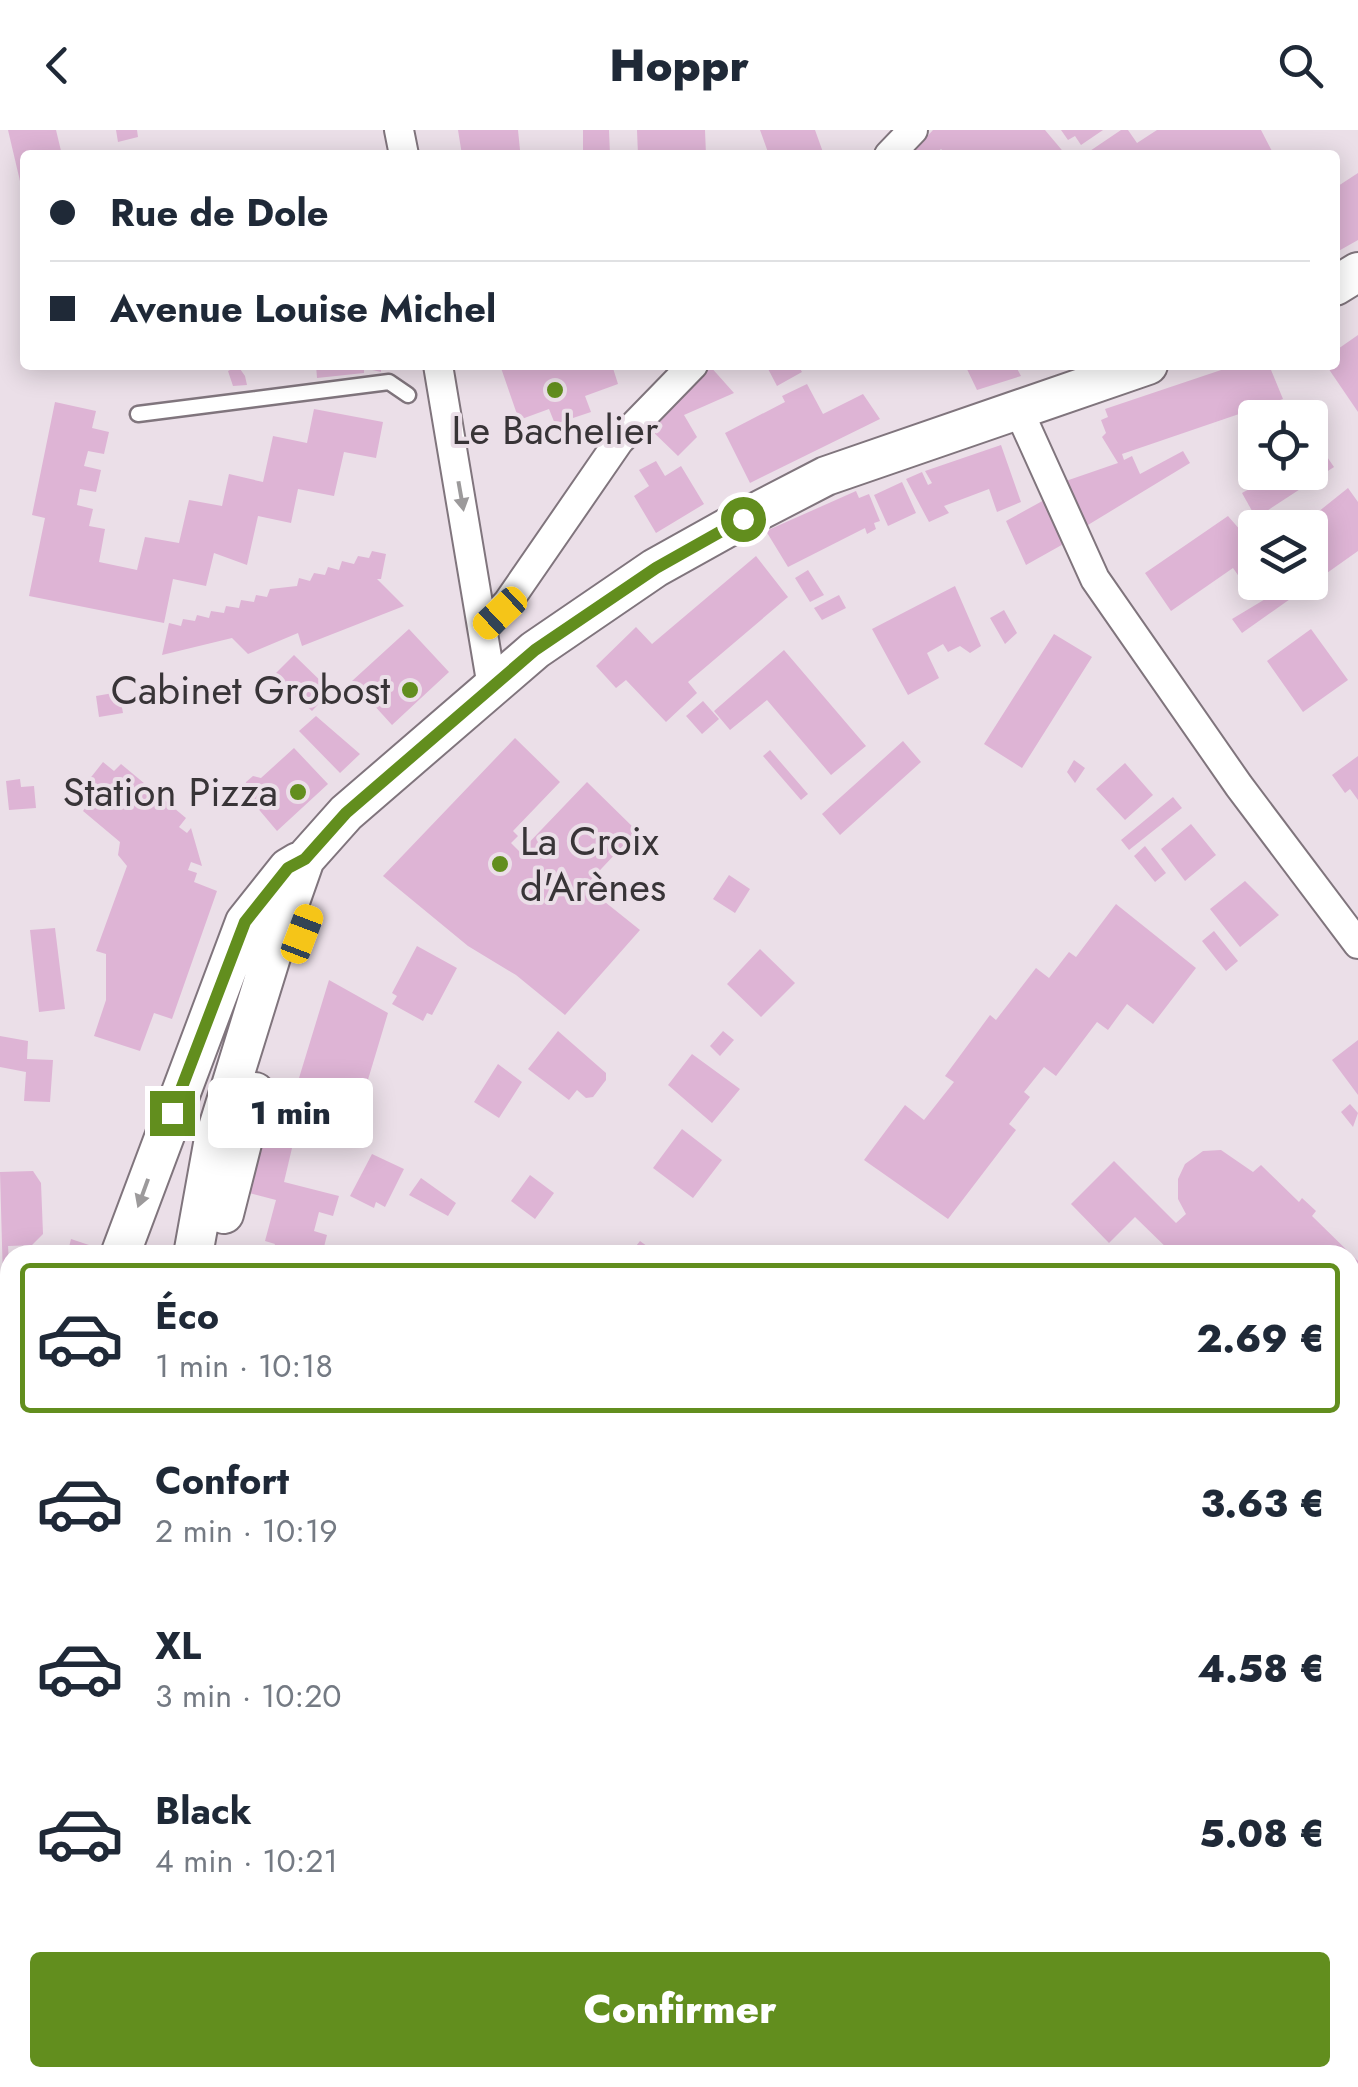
<!DOCTYPE html>
<html lang="fr">
<meta charset="utf-8">
<style>
:root{--surface:#fff;--page:#f6f6f7;--text:#1f2937;--muted:#747a83;--line:#e0e1e3;--accent:#628e1e}
body{margin:0;font-family:Jost,sans-serif;background:var(--page);color:var(--text);height:100vh;display:flex;flex-direction:column;font-size:38px;white-space:nowrap}
*{box-sizing:border-box;margin:0}
p{font-size:32px;color:var(--muted)}
.icon{flex:none;width:55px;height:55px;fill:none;stroke:currentColor;stroke-width:2;stroke-linecap:round;stroke-linejoin:round}
.map{position:relative;flex:1;overflow:hidden}
.side{position:absolute;left:0px;top:1115px;width:1360px;height:842px;display:flex;flex-direction:column;background:var(--surface);border-radius:30px 30px 0 0;box-shadow:0 5px 25px #0003}
.side>*{flex:none}
.top-card{position:absolute;left:20px;top:20px;width:1320px;height:220px;border-radius:10px;box-shadow:0 5px 25px #0003;display:grid;align-content:center;height:220px;padding:0 30px;background:var(--surface)}
.buttons{position:absolute;left:1238px;top:270px;display:grid;gap:20px}
.buttons a{display:grid;place-items:center;width:90px;height:90px;border-radius:10px;background:var(--surface);box-shadow:0 5px 25px #0003;font-size:50px}
.end{position:absolute;width:45px;height:45px;margin:-22px;border:12px solid #628e1e;background:#fff;box-shadow:0 0 0 5px #fff}
.from{border-radius:50%}
.bubble{position:absolute;height:70px;border-radius:10px;background:var(--surface);box-shadow:0 5px 25px #0003;font-size:32px;font-weight:800;line-height:70px;text-align:center}
.car{position:absolute;width:30px;height:60px;margin:-30px -15px;border-radius:12px;box-shadow:0 0 8px 2px #0007;background:linear-gradient(#f5c518 24%,#345 0 40%,#f5c518 0 76%,#345 0 86%,#f5c518 0)}
.top-card b{display:flex;align-items:center;gap:35px;height:95px;font-size:38px}
.top-card b+b{border-top:2px solid var(--line)}
.top-card i{width:25px;height:25px;background:var(--text)}
ul{padding:18px 0 0;list-style:none}
li{display:flex;align-items:center;gap:30px;height:150px;margin:0 20px 15px;padding:0 10px;border:5px solid transparent;border-radius:10px}
li div{flex:1}
li b{display:block;font-size:38px}
li em{font-style:normal;font-weight:800}
li.on{border-color:var(--accent)}
li>.icon{width:90px;height:90px;stroke-width:1.5}
.primary-button{display:flex;gap:20px;margin-top:auto;padding:20px 30px}
.primary-button a{flex:1;height:115px;border-radius:10px;background:var(--accent);color:#fff;font-size:40px;font-weight:800;line-height:115px;text-align:center}
header{display:flex;justify-content:space-between;align-items:center;height:130px;padding:0 30px;background:var(--surface);font-size:45px;font-weight:800}
.map>svg:first-child{display:block}
.building{fill:#deb4d5}
.lines{fill:none;stroke-linecap:round;stroke-linejoin:round}
.lane-casing{stroke:#80757d;stroke-width:19}
.street-casing{stroke:#80757d;stroke-width:32}
.secondary-casing{stroke:#80757d;stroke-width:42}
.lane{stroke:#fff;stroke-width:14}
.street{stroke:#fff;stroke-width:28}
.secondary{stroke:#fff;stroke-width:38}
.oneway{fill:#9c9a9b}
.route{stroke:#628e1e;stroke-width:12}
.poi-dot{fill:#628e1e;stroke:#ebdfe8;stroke-width:4}
.labels{text-anchor:middle;dominant-baseline:central;stroke-width:8;stroke-linejoin:round;paint-order:stroke}
.poi-label{font-size:40px;fill:#383437;stroke:#ebdfe8;text-anchor:end}
</style>
<header><svg class="icon" aria-label="back" viewBox="0 0 24 24"><path d="M15 5l-7 7 7 7"/></svg>Hoppr<svg class="icon" aria-label="search" viewBox="0 0 24 24"><circle cx="10" cy="10" r="6"/><path d="M15 15l6 6"/></svg></header>
<div class="map">
<svg width="1358" height="1957" viewBox="0 0 1358 1957">
<rect width="100%" height="100%" fill="#ebdfe8"/>
<path class="building" d="M8,0H56L62,25H25V50L20,51Z
M116,0H137L138,7L118,12Z
M458,0H518L520,20L462,25Z
M583,0H609L610,25H583Z
M637,0H705L706,25H638Z
M760,0H815L824,25H769Z
M933,0H1045L1066,25H948L941,19L934,25H910Z
M1061,0H1103L1081,15L1075,6L1068,10Z
M1121,0H1128L1137,13L1157,0H1261L1274,25H1084Z
M1358,43V110L1335,123V58Z
M1358,205V282L1326,235H1335V221Z
M316,235H381V242L364,238V243L317,248Z
M500,235H612L618,254L585,266L591,282L555,294L549,279L519,290Z
M709,235L734,263L684,285L697,307L678,326L649,298Z
M766,235H798L802,242L777,256Z
M965,235H1015L1021,246L977,260Z
M1236,235H1269L1283,269L1122,324L1124,330L1132,326L1140,344L1183,321L1190,333L1083,398L1060,353L1118,333L1102,307L1106,303L1101,290L1108,287L1105,279Z
M238,236L245,246L247,255L233,256L228,241Z
M807,254L823,284L863,264L880,289L750,353L725,303L785,272L782,266Z
M55,272L96,281L92,298L109,302L104,324L88,321L84,336L101,340L96,362L80,359L77,375L93,379L89,396L105,399L99,432L137,440L145,407L179,413L189,370L222,376L229,344L263,352L273,306L307,313L314,279L383,292L376,328L344,322L334,366L298,359L291,393L258,386L247,435L214,423L206,456L173,449L164,493L29,466L45,388L32,385Z
M1310,302L1334,337L1256,388L1242,363L1279,342H1310Z
M1001,315L1021,372L997,382L989,359L944,376L949,383L929,392L906,349L922,342L928,355L932,353L925,341Z
M656,331L665,346L681,336L704,374L656,403L634,366L649,356L639,340Z
M902,352L916,383L888,396L874,365Z
M1348,358L1358,372V421L1242,503L1232,489L1267,468L1264,465L1247,442L1240,448L1233,438L1171,481L1145,443L1228,386L1255,417V452H1310V398H1298Z
M856,361L859,368L869,364L880,391L874,393L876,399L867,404L865,398L788,437L766,401Z
M1046,369L1067,412L1026,435L1006,391Z
M372,421L386,424L381,449H377L404,476L302,516L298,503L248,524L232,508L162,525L169,493L181,496L183,489L195,491L197,485L209,488L211,481L224,483L226,476L239,478L241,470L254,472L256,465L267,467L270,459L297,456L299,448L310,451L314,443L325,445L328,437L339,440L342,431L354,434L358,426L369,428Z
M756,426L788,467L688,552L697,563L666,592L626,550L616,558L596,536L636,497L652,514Z
M808,440L824,465L810,472L795,448Z
M955,456L981,516L970,523L960,516L948,522L943,514L927,523L939,548L908,565L872,499Z
M839,465L846,478L822,490L814,478Z
M1004,480L1017,503L1005,514L990,488Z
M409,499L449,542L392,595L352,551Z
M1311,499L1348,550L1303,582L1267,531Z
M1054,504L1092,527L1022,638L984,614Z
M784,520L866,616L831,645L767,570L730,600L714,581Z
M294,525L331,561L312,581L273,546Z
M119,562L123,583L99,587L96,566Z
M703,571L719,589L702,604L686,586Z
M316,586L360,624L340,643L299,601Z
M515,608L560,652L513,701L518,706L511,713L520,722L587,652L637,701L585,756L640,800L565,885L516,845L468,816L383,746Z
M903,611L921,632L840,705L822,684Z
M294,618L328,654L277,701L245,663L246,652L253,646L261,648Z
M770,620L808,664L801,670L763,626Z
M1358,626V670L1350,659L1345,663L1332,645Z
M1074,630L1085,638L1075,653L1067,642Z
M103,632L114,641L121,634L186,688L179,697L187,703L191,698L202,736L191,732L188,740L197,743L194,752L217,761L172,889L154,883L140,921L94,906L106,870V824L96,821L127,736L118,725L120,712L83,681L88,674L77,665Z
M1125,633L1153,665L1125,690L1096,659Z
M20,649L21,657L34,656L36,678L9,680L6,651Z
M1173,667L1182,678L1129,720L1121,710Z
M1191,694L1216,725L1185,751L1161,719Z
M1145,716L1166,743L1155,752L1134,726Z
M729,745L750,759L735,783L713,769Z
M1245,751L1279,785L1240,817L1210,779Z
M1116,774L1196,838L1153,894L1127,874L1108,900L1097,892L1056,946L1044,937L1024,962L1030,967L1009,994L1016,1000L948,1089L864,1030L905,975L924,990L954,952L945,946L990,885L996,890L1036,838L1049,848L1069,822L1076,827Z
M55,798L65,879L39,882L30,800Z
M1214,801L1238,831L1226,841L1202,811Z
M417,816L457,838L432,885L427,883L423,891L392,874L397,866L392,863Z
M760,819L795,853L761,887L727,854Z
M329,850L388,883L349,1013L308,993L292,1018L284,1052L339,1066L333,1086L319,1082L314,1101L327,1105L322,1125H271L275,1114L265,1111L276,1070L249,1063L270,977L288,984Z
M558,901L606,943V950L593,967L586,968L577,960L569,970L528,939Z
M723,901L734,910L720,926L710,916Z
M0,906L28,911L27,929L53,930L50,972L24,971L26,942L0,937Z
M1358,910V965L1332,930Z
M692,924L740,959L712,993L668,955Z
M498,934L522,952L499,988L474,972Z
M1350,974L1358,983L1353,997L1341,982Z
M682,999L722,1030L693,1068L653,1038Z
M1221,1020L1253,1042L1261,1035L1299,1072L1302,1068L1316,1081L1312,1086L1358,1131V1251L1350,1259V1125H1174L1135,1087L1109,1113L1071,1074L1114,1031L1176,1093L1186,1084L1178,1069V1049L1185,1034L1203,1021Z
M372,1024L404,1039L385,1077L376,1072L374,1078L350,1066Z
M33,1041L41,1053L43,1104L32,1115L8,1116L10,1149L3,1150L0,1042Z
M530,1045L554,1063L535,1089L511,1071Z
M421,1048L456,1073L448,1086L409,1065Z
M71,1109L92,1116L88,1125H67Z
M640,1111L659,1125H629Z
M1358,1469V1553L1350,1548V1481Z
M1350,1615L1358,1620V1644L1350,1657Z
M157,1948H198L194,1957H166Z
M352,1948H420L419,1957H350Z
M505,1948H537L534,1957L503,1953Z
M626,1948H658L686,1956L623,1957Z
M866,1948H904L899,1957H862Z
M1093,1948H1115L1137,1957H1089Z
M1242,1948H1286L1282,1957H1239Z"/>
<g class="lines">
<g class="lane-casing">
<path id="lane" d="M138,284L389,252L408,265
M543,1957L546,1948"/>
</g>
<g class="street-casing">
<path id="street" d="M399,0L404,25
M889,25L913,0
M438,235L492,557
M1018,279L1095,449L1239,656L1358,814
M484,498L508,472L619,311L693,235
M1350,1440L1358,1430
M1350,1565L1358,1570
M982,1957L988,1948"/>
</g>
<g class="secondary-casing">
<path id="secondary" d="M1335,156L1358,142
M224,1084L255,962
M120,1125L245,792L288,738L298,732
M193,1125L213,1014L274,817L305,729L346,683L535,520L655,438L743,389L826,346L1148,235
M0,1364L10,1355
M0,1494L5,1511L0,1542
M10,1957L12,1948
M45,1957L47,1948"/>
</g>
<use href="#lane" class="lane"/>
<use href="#street" class="street"/>
<use href="#secondary" class="secondary"/>
</g>
<defs><path id="oneway-solid" d="M-6-.8H1V-3.2L6.5 0L1 3.2V.8H-6Z" transform="scale(2.5)"/></defs>
<g class="oneway">
<use href="#oneway-solid" transform="translate(461 366) rotate(80)"/>
<use href="#oneway-solid" transform="translate(143 1063) rotate(110)"/>
</g>
<g class="lines">
<path class="route" d="M172,983L245,792L288,738L305,729L346,683L535,520L656,438L743,389"/>
</g>
<g class="poi-dot">
<circle cx="555" cy="260" r="10"/>
<circle cx="410" cy="560" r="10"/>
<circle cx="298" cy="662" r="10"/>
<circle cx="500" cy="734" r="10"/>
</g>
<g class="labels">
<g class="poi-label">
<text x="555" y="300" text-anchor="middle">Le Bachelier</text>
<text x="390" y="560">Cabinet Grobost</text>
<text x="278" y="662">Station Pizza</text>
<text x="520" y="711" text-anchor="start">La Croix<tspan x="520" dy="46">d'Arènes</tspan></text>
</g>
</g>
</svg>
<div class="buttons">
<a><svg class="icon" aria-label="locate" viewBox="0 0 24 24"><circle cx="12" cy="12" r="6"/><path d="M12 2v4M12 18v4M2 12h4M18 12h4"/></svg></a>
<a><svg class="icon" aria-label="layers" viewBox="0 0 24 24"><path d="M12 4l9 5-9 5-9-5zM3 14l9 5 9-5"/></svg></a>
</div>
<i class="end from" style="left:743px;top:389px"></i>
<i class="end" style="left:172px;top:983px"></i>
<div class="bubble" style="left:208px;top:948px;width:165px">1 min</div>
<i class="car" style="left:500px;top:483px;rotate:227deg"></i>
<i class="car" style="left:302px;top:804px;rotate:21deg"></i>
<div class="top-card">
<b><i class="from"></i>Rue de Dole</b>
<b><i></i>Avenue Louise Michel</b>
</div>
<section class="side">
<ul>
<li class="on"><svg class="icon" aria-label="car" viewBox="0 0 24 24"><path d="M5 17H2v-5l4-1 3-4h7l3 4 3 1v5h-3M9 17h6M6 11h13"/><circle cx="7" cy="17" r="2"/><circle cx="17" cy="17" r="2"/></svg><div><b>Éco</b><p>1 min · 10:18</p></div><em>2.69 €</em></li>
<li><svg class="icon" aria-label="car" viewBox="0 0 24 24"><path d="M5 17H2v-5l4-1 3-4h7l3 4 3 1v5h-3M9 17h6M6 11h13"/><circle cx="7" cy="17" r="2"/><circle cx="17" cy="17" r="2"/></svg><div><b>Confort</b><p>2 min · 10:19</p></div><em>3.63 €</em></li>
<li><svg class="icon" aria-label="car" viewBox="0 0 24 24"><path d="M5 17H2v-5l4-1 3-4h7l3 4 3 1v5h-3M9 17h6M6 11h13"/><circle cx="7" cy="17" r="2"/><circle cx="17" cy="17" r="2"/></svg><div><b>XL</b><p>3 min · 10:20</p></div><em>4.58 €</em></li>
<li><svg class="icon" aria-label="car" viewBox="0 0 24 24"><path d="M5 17H2v-5l4-1 3-4h7l3 4 3 1v5h-3M9 17h6M6 11h13"/><circle cx="7" cy="17" r="2"/><circle cx="17" cy="17" r="2"/></svg><div><b>Black</b><p>4 min · 10:21</p></div><em>5.08 €</em></li>
</ul>
<div class="primary-button"><a>Confirmer</a></div>
</section>
</div>
